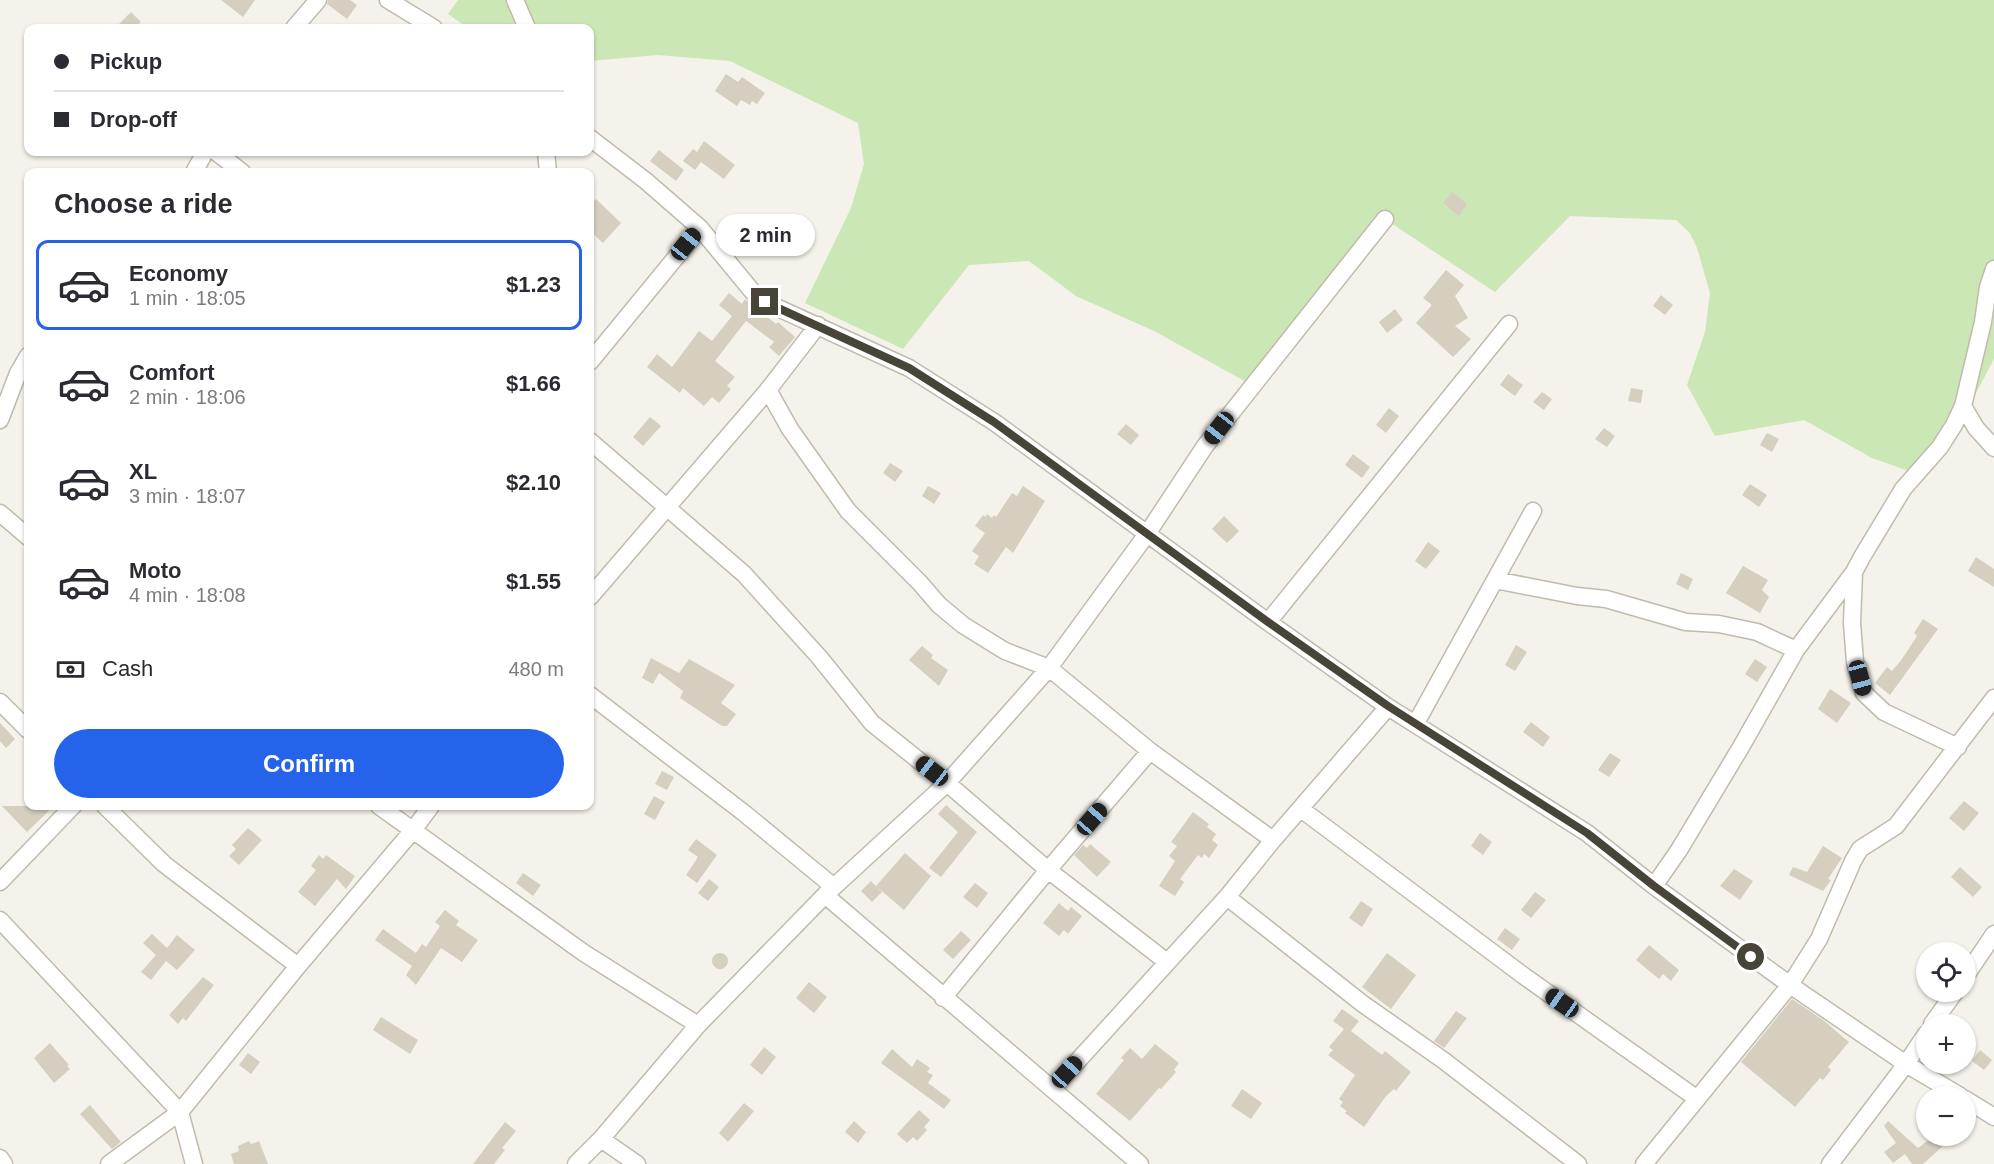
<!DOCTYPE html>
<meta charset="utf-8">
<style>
:root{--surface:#fff;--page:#f7f7f7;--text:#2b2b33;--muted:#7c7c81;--line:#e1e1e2;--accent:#2563eb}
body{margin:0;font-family:Helvetica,sans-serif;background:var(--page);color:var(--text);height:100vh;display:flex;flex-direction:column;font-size:22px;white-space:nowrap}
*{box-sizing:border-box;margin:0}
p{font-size:20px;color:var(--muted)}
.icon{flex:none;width:33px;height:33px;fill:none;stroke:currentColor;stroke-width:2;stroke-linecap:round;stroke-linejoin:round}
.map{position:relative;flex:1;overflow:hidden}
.sheet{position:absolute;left:24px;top:168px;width:570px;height:642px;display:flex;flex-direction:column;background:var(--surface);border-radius:12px;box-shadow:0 2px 4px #0004}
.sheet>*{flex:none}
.hud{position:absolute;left:24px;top:24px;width:570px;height:132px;border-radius:12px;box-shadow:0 2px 4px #0004;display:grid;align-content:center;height:132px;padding:0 30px;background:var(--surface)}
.controls{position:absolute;left:1916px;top:942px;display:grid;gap:12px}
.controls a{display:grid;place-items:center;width:60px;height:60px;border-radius:50%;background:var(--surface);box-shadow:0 2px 4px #0004;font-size:30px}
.end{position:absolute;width:27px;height:27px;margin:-14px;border:8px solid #484438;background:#fff;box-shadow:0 0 0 3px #fff}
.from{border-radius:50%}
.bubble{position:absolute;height:42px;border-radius:21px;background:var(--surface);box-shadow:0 2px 4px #0004;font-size:20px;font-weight:800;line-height:42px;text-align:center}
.car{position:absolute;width:18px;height:36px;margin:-18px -9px;border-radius:8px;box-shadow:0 0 4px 2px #0007;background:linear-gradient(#222 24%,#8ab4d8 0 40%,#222 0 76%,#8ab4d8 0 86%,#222 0)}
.hud b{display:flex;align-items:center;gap:21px;height:57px;font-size:22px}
.hud b+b{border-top:2px solid var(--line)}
.hud i{width:15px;height:15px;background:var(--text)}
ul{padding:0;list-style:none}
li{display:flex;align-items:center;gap:18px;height:90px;margin:0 12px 9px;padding:0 18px;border:3px solid transparent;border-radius:12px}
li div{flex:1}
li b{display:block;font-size:22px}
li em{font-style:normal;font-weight:800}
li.active{border-color:var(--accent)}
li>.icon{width:54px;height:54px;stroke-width:1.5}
h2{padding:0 30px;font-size:27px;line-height:72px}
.pay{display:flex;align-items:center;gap:15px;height:66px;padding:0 30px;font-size:22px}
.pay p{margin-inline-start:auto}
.action{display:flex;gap:12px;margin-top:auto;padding:12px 30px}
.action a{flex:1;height:69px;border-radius:36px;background:var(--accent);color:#fff;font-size:24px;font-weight:800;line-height:69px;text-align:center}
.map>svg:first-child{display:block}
.green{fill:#cbe7b5}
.building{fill:#d6cfc0}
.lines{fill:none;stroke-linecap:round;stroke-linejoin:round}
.minor-casing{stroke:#c0bbad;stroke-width:19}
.minor{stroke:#fff;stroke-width:16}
.route{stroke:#484438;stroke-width:8}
</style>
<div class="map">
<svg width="1994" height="1164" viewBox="0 0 1994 1164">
<rect width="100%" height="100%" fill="#f4f2ea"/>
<path class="green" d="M458,0H1994V359L1956,431L1923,476L1872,458L1804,420L1715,436L1687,385L1705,332L1710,293L1697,248L1690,233L1676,220L1570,216L1495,292L1385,219L1250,384L1154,331L1076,296L1029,261L969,265L903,349L805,303L851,208L864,164L858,123L730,61L658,55L590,61V28H468L448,14Z"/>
<path class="building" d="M221,0H255L243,17Z
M328,0H350L357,5L347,19L327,4Z
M131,12L141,22L135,28H115Z
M726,74L738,82L742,77L765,93L757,104L752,101L750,105L741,100L737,106L715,91Z
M704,141L735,165L724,179L701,162L695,170L683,161L693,149L697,152Z
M659,150L684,170L676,181L650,161Z
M1452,192L1467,204L1459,216L1443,203Z
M596,199L621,223L603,243L590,231V206Z
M1446,270L1464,285L1455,296L1468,318L1455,326L1471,339L1453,357L1416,323L1432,305L1423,298Z
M729,293L742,304L745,299L776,324L778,322L795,337L779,356L769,347L774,342L746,321L715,361L735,377L727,386L731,389L719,403L712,397L704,406L683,388L680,393L647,367L657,354L672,367L699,331L712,341L732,316L719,305Z
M1661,295L1673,305L1665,315L1653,306Z
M1395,309L1403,320L1387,333L1379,322Z
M1508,374L1523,385L1515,396L1500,385Z
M1631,388L1643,390L1641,403L1628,401Z
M1542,392L1552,399L1544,410L1533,402Z
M1389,408L1399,416L1386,433L1376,425Z
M650,417L661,426L643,446L633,437Z
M1126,424L1139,435L1131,445L1117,434Z
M1604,428L1615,436L1607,447L1595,439Z
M1767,433L1779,439L1772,452L1760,445Z
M1353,454L1370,467L1362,478L1345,465Z
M890,463L903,471L895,482L883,473Z
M1750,484L1767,495L1759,507L1742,495Z
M928,486L941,493L934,504L922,496Z
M1023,486L1045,501L1013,553L1006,547L988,573L974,564L979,556L972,551L985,533L975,526L983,515L986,517L987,514L992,518L994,515L996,517L1012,493L1017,496Z
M1224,516L1239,531L1227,543L1212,529Z
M1428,542L1440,551L1426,569L1415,561Z
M1976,557L1994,569V587L1968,571Z
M1743,566L1768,580L1762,590L1769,597L1760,613L1726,593Z
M1681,573L1693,579L1688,590L1676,584Z
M1923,619L1938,629L1890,695L1875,683L1887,667L1892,671L1902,659L1917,636L1914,633Z
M1516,645L1527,652L1515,671L1505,665Z
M922,646L933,655L931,658L948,670L939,686L909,660Z
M651,658L679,673L689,659L735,685L721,703L736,714L727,726H722L680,698L683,691L659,673L653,684L642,678Z
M1755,659L1767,667L1757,682L1745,674Z
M1830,689L1851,703L1837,723L1818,709Z
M1531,722L1550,737L1543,747L1523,732Z
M0,723L15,739L6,748L0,741Z
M1610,753L1621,760L1609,777L1598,770Z
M662,771L674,777L667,790L655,784Z
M654,796L665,802L655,820L644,814Z
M1964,801L1979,813L1964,831L1949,818Z
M946,805L977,832L941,877L929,868L958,832L938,814Z
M2,806H54L27,832Z
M1193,812L1209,824L1207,827L1216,834L1212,840L1218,845L1209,858L1204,854L1202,858L1198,855L1180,879L1184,882L1175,896L1159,886L1175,861L1169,856L1177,846L1171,842Z
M248,828L262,840L239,865L229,856L236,849L232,845Z
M1480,833L1492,842L1483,855L1471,846Z
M696,839L717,855L697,883L686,875L698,857L688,850Z
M1090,844L1111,862L1097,877L1074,855L1083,845L1087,848Z
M1823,846L1842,858L1828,879L1831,880L1823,891L1789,875L1793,867L1807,872Z
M905,853L931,876L904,910L877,887L882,892L872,902L861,891L871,881L876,886Z
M319,855L323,859L326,855L355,876L346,889L337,879L315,906L298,892L316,870L311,866Z
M1960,867L1982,887L1973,897L1951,877Z
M1734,869L1753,881L1740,900L1720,886Z
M523,873L541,885L533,896L516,883Z
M709,879L719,887L708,901L698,893Z
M975,883L988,893L977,908L963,897Z
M1535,892L1546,900L1531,918L1521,910Z
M1361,901L1373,909L1362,927L1349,918Z
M1059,903L1068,911L1071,907L1082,916L1068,934L1064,930L1059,936L1043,923Z
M445,910L459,921L456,925L478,940L462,962L441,948L416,985L406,975L412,966L375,940L383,929L416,953L422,944L426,947L440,926L435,922Z
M1505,928L1520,939L1512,950L1497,939Z
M961,931L971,940L953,959L943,950Z
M152,934L167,948L177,935L195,950L177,970L166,961L151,980L141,972L156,955L143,943Z
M1649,945L1679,970L1671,981L1663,974L1659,979L1636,960Z
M1387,953L1416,975L1391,1009L1362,987Z
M712 961a8 8 0 1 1 16 0a8 8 0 1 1-16 0Z
M203,977L214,985L186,1021L183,1018L178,1024L169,1015Z
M809,982L827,997L814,1013L796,998Z
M1792,999L1823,1020L1849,1042L1828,1067L1831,1070L1823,1080L1820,1078L1795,1107L1741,1062Z
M1342,1009L1359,1021L1351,1031L1382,1055L1385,1051L1411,1072L1396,1091L1394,1089L1386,1096L1364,1127L1345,1113L1347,1111L1340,1106L1343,1102L1339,1099L1355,1075L1328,1055L1333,1050L1329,1047L1344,1029L1333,1021Z
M1456,1011L1467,1018L1444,1048L1434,1041Z
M381,1017L418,1040L410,1054L373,1030Z
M50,1043L69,1065L67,1066L70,1069L54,1083L34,1058Z
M1155,1044L1179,1063L1174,1070L1176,1072L1161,1089L1159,1088L1130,1121L1096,1094L1124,1060L1121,1058L1130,1048L1142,1059Z
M764,1047L776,1057L762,1075L750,1065Z
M892,1049L912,1067L917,1059L930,1068L927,1072L933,1075L928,1083L951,1100L944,1109L881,1063Z
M1980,1050L1992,1060L1984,1070L1972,1061Z
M248,1053L260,1062L251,1074L239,1065Z
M1242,1089L1262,1103L1251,1119L1231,1106Z
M744,1103L754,1111L728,1142L719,1133Z
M90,1105L121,1142L112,1149L80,1114Z
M919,1110L930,1120L924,1127L927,1130L917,1141L913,1137L907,1143L897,1134Z
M854,1121L866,1132L858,1143L845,1132Z
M1888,1121L1918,1148L1934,1136H1954L1923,1164H1912L1905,1154L1893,1163L1884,1152L1896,1143L1884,1126Z
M505,1122L516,1131L502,1148L505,1150L494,1164H473Z
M249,1141L251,1144L259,1141L268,1164H234L231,1154L239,1151L238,1146Z"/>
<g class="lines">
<g class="minor-casing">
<path id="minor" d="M388,0L434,28
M515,0L527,28
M294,28L318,0
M590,138L646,181L700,228L752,291L765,302L909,368L994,422L1268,622L1388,707L1587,833L1654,886L1790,985L1906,1064L1960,1096
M216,152L242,172
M546,152L548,172
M194,172L205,152
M590,362L700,228
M768,390L790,429L848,511L920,583L939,605L963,625L1005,651L1049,668L1150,751L1273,840
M1963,406L1976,428L1994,448
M0,420L18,373L28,356
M590,441L744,574L820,658L872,723L947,783L1048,870L1167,962
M0,513L28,537
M1854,572L1852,623L1855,662L1864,693L1884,712L1958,747
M1495,580L1577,596L1606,599L1686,622L1719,624L1757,632L1796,650
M590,597L768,390L818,325
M1268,622L1509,324
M590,695L744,813L834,887
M0,702L28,730
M1416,723L1533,511
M105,806L164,864L298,966
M379,806L584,953L698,1025
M1301,809L1524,976L1696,1098
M0,882L73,806
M1654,886L1679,850L1741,747L1796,650L1854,572L1862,557L1903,489L1940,447L1954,425L1963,406L1983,322L1988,287L1994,269
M825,895L1140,1164
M1227,897L1363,1004L1443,1060L1578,1164
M0,920L180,1112L194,1164
M1965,977L1994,934
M943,998L1048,870L1150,751
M1932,1024L1955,992
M1053,1088L1227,897L1273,840L1388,707
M1965,1099L1994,1117
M601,1139L637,1164
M0,1158L4,1164
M109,1164L180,1112L298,966L414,829L431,806
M576,1164L601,1139L698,1025L825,895L947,783L1049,668L1147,534L1205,446L1385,219
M1644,1164L1790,985L1819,939L1853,861L1860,849L1896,826L1994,698
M1830,1164L1906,1064L1926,1034"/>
</g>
<use href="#minor" class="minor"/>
</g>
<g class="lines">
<path class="route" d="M765,302L909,368L994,422L1268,622L1388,706L1587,833L1654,886L1751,957"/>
</g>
</svg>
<div class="controls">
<a><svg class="icon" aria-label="locate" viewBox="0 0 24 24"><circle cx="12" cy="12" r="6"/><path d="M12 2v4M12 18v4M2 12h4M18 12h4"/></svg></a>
<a>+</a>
<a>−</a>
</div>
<i class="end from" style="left:1751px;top:957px"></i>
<i class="end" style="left:765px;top:302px"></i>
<div class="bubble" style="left:716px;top:214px;width:99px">2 min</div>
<i class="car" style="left:686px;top:244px;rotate:39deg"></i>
<i class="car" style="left:1219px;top:428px;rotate:218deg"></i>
<i class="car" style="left:1860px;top:678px;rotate:165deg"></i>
<i class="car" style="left:932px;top:771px;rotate:308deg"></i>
<i class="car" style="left:1092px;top:819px;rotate:41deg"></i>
<i class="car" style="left:1562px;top:1003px;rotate:305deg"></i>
<i class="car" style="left:1067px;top:1072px;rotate:42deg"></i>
<div class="hud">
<b><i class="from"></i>Pickup</b>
<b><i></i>Drop-off</b>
</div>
<section class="sheet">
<h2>Choose a ride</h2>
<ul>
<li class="active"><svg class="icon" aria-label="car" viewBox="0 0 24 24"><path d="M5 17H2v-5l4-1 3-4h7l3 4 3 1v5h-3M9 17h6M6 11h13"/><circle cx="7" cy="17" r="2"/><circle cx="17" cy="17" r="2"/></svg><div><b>Economy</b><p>1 min · 18:05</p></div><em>$1.23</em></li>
<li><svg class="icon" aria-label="car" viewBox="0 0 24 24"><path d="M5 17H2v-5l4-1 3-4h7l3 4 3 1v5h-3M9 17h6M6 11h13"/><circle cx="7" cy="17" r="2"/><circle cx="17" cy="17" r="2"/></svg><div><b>Comfort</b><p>2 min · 18:06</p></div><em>$1.66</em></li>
<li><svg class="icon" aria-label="car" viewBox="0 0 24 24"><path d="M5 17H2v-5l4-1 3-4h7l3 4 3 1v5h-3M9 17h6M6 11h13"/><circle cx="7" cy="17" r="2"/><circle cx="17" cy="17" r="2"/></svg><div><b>XL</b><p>3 min · 18:07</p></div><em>$2.10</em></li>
<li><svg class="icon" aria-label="car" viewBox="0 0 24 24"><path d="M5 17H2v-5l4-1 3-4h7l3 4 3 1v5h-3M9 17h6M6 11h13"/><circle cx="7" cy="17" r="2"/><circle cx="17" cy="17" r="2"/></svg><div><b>Moto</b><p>4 min · 18:08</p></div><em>$1.55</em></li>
</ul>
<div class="pay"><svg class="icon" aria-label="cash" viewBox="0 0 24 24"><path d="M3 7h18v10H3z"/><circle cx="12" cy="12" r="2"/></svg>Cash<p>480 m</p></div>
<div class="action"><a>Confirm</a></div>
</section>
</div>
